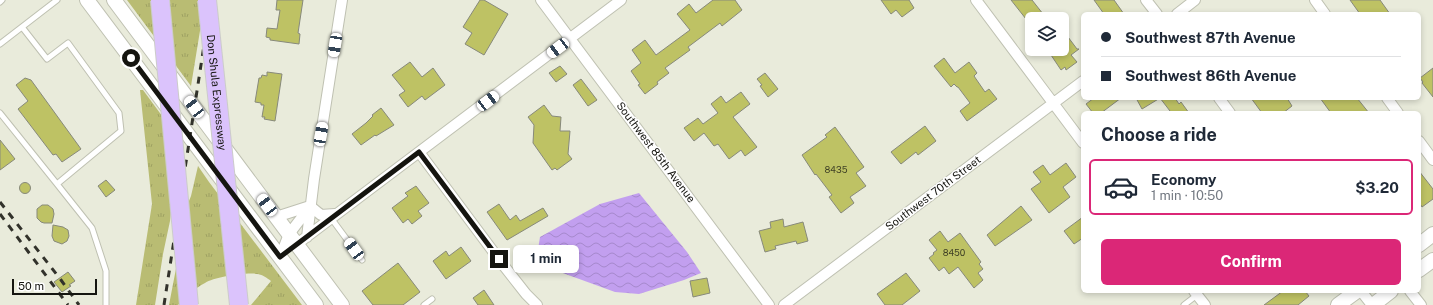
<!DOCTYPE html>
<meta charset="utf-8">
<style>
:root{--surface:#fff;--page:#f2f2f3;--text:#1f2937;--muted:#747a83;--line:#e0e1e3;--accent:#db2777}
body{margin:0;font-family:"Public Sans",sans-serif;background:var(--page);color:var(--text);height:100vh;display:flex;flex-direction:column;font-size:15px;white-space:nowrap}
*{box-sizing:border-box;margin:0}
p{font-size:13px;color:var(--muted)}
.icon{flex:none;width:22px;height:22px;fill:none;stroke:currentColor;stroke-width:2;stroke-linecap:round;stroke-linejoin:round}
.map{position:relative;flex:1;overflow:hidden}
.drawer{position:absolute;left:1081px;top:111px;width:340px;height:182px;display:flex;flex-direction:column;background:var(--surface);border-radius:6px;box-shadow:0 2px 6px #0003}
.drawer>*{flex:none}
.hud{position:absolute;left:1081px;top:12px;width:340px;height:88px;border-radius:6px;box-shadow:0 2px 6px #0003;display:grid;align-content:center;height:88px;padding:0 20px;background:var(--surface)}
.buttons{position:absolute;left:1025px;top:12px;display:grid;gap:8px}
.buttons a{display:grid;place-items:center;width:44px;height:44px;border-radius:6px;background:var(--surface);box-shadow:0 2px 6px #0003;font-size:20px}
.scale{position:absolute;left:12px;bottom:10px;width:85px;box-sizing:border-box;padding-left:4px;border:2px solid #151510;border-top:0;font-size:11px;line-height:14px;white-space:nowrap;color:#151510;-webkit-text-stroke:3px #fff;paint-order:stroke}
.end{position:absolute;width:18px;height:18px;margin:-9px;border:5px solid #151510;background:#fff;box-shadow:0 0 0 2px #fff}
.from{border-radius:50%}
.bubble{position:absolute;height:28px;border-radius:6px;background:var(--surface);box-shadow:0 2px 6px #0003;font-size:13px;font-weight:700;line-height:28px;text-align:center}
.car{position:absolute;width:12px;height:24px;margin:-12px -6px;border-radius:5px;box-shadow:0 0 3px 1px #0007;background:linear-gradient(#fff 24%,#345 0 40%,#fff 0 76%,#345 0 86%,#fff 0)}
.hud b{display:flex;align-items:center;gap:14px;height:38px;font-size:15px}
.hud b+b{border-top:1px solid var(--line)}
.hud i{width:10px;height:10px;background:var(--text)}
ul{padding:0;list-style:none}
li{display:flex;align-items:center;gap:12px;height:56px;margin:0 8px 6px;padding:0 12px;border:2px solid transparent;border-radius:6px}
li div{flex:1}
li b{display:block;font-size:15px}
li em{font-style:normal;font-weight:700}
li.active{border-color:var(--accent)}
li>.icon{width:36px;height:36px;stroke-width:1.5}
h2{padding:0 20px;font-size:18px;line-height:48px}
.cta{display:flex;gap:8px;margin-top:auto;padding:8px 20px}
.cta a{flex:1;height:46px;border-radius:6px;background:var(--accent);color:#fff;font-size:16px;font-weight:700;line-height:46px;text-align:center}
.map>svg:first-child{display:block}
.grass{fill:url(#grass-tufts)}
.water{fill:url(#water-waves)}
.building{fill:#bec264;stroke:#87897b}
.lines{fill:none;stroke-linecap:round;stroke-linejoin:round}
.lane-casing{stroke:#bfc1b2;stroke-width:7}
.street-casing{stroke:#bfc1b2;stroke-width:12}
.secondary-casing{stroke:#bfc1b2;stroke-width:16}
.lane{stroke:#fff;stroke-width:5}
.street{stroke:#fff;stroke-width:10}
.secondary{stroke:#fff;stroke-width:14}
.rail{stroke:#32322b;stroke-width:3;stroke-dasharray:7 7;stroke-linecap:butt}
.highway-bridge-casing{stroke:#ccccca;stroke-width:20;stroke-linecap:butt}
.highway-bridge{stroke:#dbc3fc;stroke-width:18}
.route{stroke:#151510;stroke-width:5}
.labels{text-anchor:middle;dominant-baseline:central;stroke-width:3;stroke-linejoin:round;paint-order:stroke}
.number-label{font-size:9px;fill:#3f4025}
.street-label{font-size:11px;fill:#151510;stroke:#fff}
</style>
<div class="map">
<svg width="1433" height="305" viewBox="0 0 1433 305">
<defs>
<pattern id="grass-tufts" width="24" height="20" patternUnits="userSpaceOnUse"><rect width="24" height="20" fill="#b9bc73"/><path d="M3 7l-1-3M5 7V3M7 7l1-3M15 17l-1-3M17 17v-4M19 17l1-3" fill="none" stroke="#9ea162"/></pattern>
<pattern id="water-waves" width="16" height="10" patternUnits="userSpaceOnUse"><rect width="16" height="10" fill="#c29fef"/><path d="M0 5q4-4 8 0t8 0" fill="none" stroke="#a688cc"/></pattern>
</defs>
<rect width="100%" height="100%" fill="#e9ebdb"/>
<path class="grass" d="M127,0H205L191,86Z
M140,90H143L179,139L170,221L163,254L155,305H136L152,204Z
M198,166L209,182L302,305H251L271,281C267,278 262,274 257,274C247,272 214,277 205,283C195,288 186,297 178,305H169L189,201L191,196Z"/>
<path class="water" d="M639,193L687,252L701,273L684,280L639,294L615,292L549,268L537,256L540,237L600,204Z"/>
<path class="building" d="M277,0H303L298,33L300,34L299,44L270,40V38L266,37L267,28L277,29L280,10H276Z
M480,0H484L508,14L484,55L465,44L472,33L463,27Z
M713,0H735L742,10L722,26L720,23L688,47L690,50L665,68L669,73L657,82L658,84L645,94L638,85L640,84L631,71L641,63L632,50L645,40L656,55L690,30L677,14L689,4L696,13Z
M881,0H909L914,8L902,17L896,10L891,14Z
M1011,0H1032L1047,19H1026Z
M1094,0H1114L1124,14H1104Z
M1350,0H1380L1390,14H1360Z
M1062,29L1077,49H1079L1071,55L1077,62L1066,70L1065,67L1061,70L1047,49H1062Z
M944,58L955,73L969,62L977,73L974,76L985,92L989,89L997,99L967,121L960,111L970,103L958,87H957L954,84L951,87L934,66Z
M410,62L422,77L433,68L445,85L425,100L422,96L408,107L399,95L405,91L392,75Z
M560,66L567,74L556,82L549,73Z
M1433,68V97L1422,83L1423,82L1420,78Z
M267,72L282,74L275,121L264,119L265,117H262L264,105H261V103L255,102L259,78H261L262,75L267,76Z
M765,73L778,89L768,97L760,86L762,85L757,79Z
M25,78L31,80L81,149L62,162L56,154L53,155L18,109L28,101L16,85Z
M581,79L597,100L588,106L573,85Z
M741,92L750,104L733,117L757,147L745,156L741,150L729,159L718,144L714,146L704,133L694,141L684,128L698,118L703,124L718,113L711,104L721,96L726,103Z
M1094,98H1121L1101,113H1093L1086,104Z
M1136,98H1175L1179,104L1181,102L1189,113H1168L1170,111L1160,98L1142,109Z
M1251,98H1287L1292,106L1283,113H1262Z
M1320,98H1357L1369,113H1331Z
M544,105L552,116L561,117L560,131H570L568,154L572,159L557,170L555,168L552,170L533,143L534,125L528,117Z
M381,108L394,125L376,136L375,135L361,145L352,134L366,123L373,116L372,115Z
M925,126L936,141L918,155L916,152L901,164L891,152Z
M835,127L864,167L856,173L866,186L850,197L854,203L841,213L829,197L832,195L816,174L815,175L802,155L827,137L825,135Z
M0,140L15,159L0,170Z
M1066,163L1076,177L1063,187L1070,197L1049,213L1031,189L1041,182L1033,172L1043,165L1050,175Z
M1419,171L1433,189V199L1422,207L1419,202Z
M106,180L115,190L106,197L98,186Z
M19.5 188a5.5 5.5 0 1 1 11 0a5.5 5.5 0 1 1-11 0Z
M416,186L429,203L418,211L422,216L412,224L408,219L403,223L392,208L408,196L405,193Z
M499,204L510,220L516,215L520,221L543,208L548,216L507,240L487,212Z
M42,205H48L53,209L54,214L52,223H44L41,222L37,218V209Z
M1021,206L1032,220L995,246L987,235Z
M1083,217V238L1074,244L1064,231Z
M783,219L784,227L803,222L808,241L797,244L796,241L775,246L776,249L765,252L759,231L771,228L770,222Z
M53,225L63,227L68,230L69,236L67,241L62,244L54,241L52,236Z
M940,231L948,242L960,233L981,262L979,264L983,269L978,273L983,280L974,288L958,267L949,274L944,267L939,271L929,258L934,254L933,253L937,250L929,240Z
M461,247L471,261L446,279L433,261L446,251L449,256Z
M398,263L420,292L403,305H373L362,291Z
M68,272L75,281L69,285L71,286L62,292L54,282Z
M906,273L920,291L902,305H885L877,294Z
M707,278L710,293L693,297L690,281Z
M484,290L494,305H478L473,298Z
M1283,291H1305L1309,296L1298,305H1264Z"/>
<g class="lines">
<g class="lane-casing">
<path id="lane" d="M0,2L2,0
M0,44L57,0
M0,113L57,184L121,131L119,113L68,43L47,59L22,27
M57,184L92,228L106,271V305
M331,218L362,260
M424,305L432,299
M1184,305L1197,295"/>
</g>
<g class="street-casing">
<path id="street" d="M541,0L769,305
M976,0L1083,143
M1146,0L1157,14
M1315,0L1325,14
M1177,14L1195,0
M1219,98L1230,113
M1387,98L1398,113
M1419,141L1433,160
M419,152L504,266L526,294L537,305
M310,206L321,215L335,214
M276,217L310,206
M307,237L314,179L342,0
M297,244L621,0
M280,257L289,234L309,208
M1194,291L1205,305
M1361,291L1372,305
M1410,291L1421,305
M784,305L1083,81"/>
</g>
<g class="secondary-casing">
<path id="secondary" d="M87,0L316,305
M114,0L342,305
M1419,245L1433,234
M1419,270L1433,260
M1338,305L1357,291
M1373,305L1391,291"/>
</g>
<use href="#lane" class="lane"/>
<use href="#street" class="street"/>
<use href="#secondary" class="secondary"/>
<path class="rail" d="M0,202L61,280L79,305
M0,214L68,305
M164,305L211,0"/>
<g class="highway-bridge-casing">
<g id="highway-bridge">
<path d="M160,0L189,305"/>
<path id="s1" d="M207,0L239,305"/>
</g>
</g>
<use href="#highway-bridge" class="highway-bridge"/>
</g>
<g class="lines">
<path class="route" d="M131,58L280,257L419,152L499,259"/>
</g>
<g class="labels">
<g class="number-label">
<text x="836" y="169">8435</text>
<text x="954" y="252">8450</text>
</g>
<g class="street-label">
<text stroke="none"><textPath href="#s1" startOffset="93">Don Shula Expressway</textPath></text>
<text transform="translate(656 152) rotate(53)">Southwest 85th Avenue</text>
<text transform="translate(933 193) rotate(-37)">Southwest 70th Street</text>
</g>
</g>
</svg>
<div class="buttons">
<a><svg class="icon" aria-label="layers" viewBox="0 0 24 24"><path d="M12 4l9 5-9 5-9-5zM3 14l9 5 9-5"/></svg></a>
</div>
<div class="scale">50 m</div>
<i class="end from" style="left:131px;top:58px"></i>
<i class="end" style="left:499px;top:259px"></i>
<div class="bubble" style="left:513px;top:245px;width:66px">1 min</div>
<i class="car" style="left:335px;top:45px;rotate:189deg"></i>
<i class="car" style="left:558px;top:48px;rotate:233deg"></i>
<i class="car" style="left:488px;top:101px;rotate:53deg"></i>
<i class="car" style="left:194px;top:107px;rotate:323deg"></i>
<i class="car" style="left:321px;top:134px;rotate:10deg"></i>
<i class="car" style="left:267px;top:205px;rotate:323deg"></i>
<i class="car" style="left:354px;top:249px;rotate:324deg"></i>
<div class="hud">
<b><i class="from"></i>Southwest 87th Avenue</b>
<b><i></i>Southwest 86th Avenue</b>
</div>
<section class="drawer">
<h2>Choose a ride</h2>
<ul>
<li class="active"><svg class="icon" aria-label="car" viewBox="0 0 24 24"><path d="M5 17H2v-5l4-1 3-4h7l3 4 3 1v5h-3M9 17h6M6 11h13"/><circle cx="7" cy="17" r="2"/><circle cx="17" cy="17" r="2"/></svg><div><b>Economy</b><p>1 min · 10:50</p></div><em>$3.20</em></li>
</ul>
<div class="cta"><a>Confirm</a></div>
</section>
</div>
